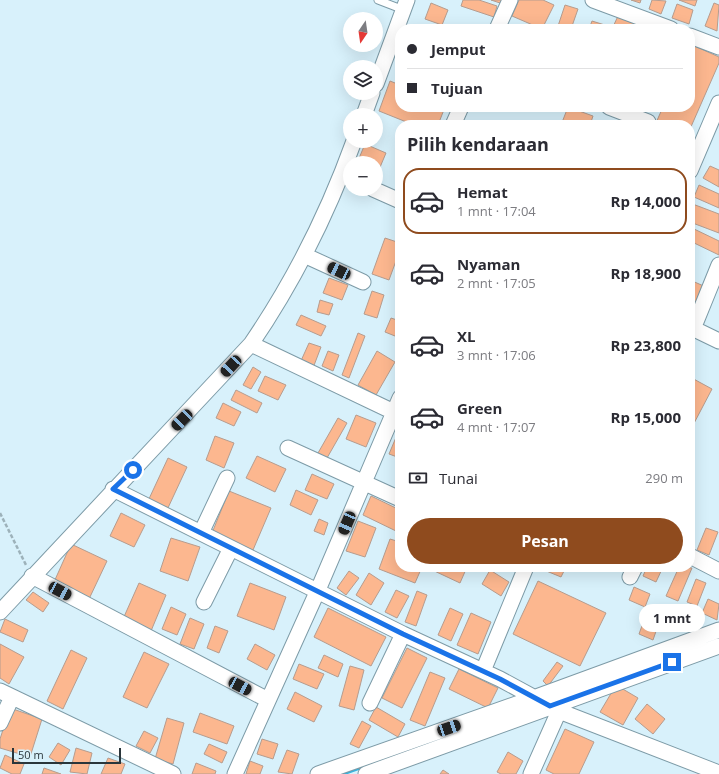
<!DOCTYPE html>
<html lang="id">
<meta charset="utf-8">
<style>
:root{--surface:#fff;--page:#f7f7f7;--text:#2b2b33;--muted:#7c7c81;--line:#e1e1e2;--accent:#8f4b1e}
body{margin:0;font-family:"Open Sans",sans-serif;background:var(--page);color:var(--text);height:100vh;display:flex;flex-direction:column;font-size:15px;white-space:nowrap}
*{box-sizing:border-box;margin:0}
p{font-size:13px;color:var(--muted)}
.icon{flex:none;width:22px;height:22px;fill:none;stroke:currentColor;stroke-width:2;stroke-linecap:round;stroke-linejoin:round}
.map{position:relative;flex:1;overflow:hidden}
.drawer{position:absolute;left:395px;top:120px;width:300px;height:452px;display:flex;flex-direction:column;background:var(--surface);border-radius:16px;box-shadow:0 4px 16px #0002}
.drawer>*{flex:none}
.hud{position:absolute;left:395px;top:24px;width:300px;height:88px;border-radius:16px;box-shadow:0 4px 16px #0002;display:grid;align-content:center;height:88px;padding:0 12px;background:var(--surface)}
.needle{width:26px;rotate:193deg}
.fabs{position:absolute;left:343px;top:12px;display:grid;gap:8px}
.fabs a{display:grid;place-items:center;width:40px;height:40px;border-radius:50%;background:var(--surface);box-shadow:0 4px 16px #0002;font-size:20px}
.scale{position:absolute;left:12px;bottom:10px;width:109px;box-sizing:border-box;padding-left:4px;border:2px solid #2a363b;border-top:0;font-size:11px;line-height:14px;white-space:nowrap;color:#2a363b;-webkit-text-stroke:3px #d8f1fb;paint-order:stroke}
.end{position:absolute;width:18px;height:18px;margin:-9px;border:5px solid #1a73e8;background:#fff;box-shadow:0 0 0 2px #fff}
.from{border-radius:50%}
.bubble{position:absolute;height:28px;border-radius:14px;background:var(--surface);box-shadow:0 4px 16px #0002;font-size:13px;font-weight:700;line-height:28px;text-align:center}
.car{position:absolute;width:12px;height:24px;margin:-12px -6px;border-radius:5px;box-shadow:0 0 3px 1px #0007;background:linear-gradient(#222 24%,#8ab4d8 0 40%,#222 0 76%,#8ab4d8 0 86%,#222 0)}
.hud b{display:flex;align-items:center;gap:14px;height:38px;font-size:15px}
.hud b+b{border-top:1px solid var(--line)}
.hud i{width:10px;height:10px;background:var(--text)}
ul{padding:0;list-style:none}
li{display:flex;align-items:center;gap:12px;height:66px;margin:0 8px 6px;padding:0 4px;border:2px solid transparent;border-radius:16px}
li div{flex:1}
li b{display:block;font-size:15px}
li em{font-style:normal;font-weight:700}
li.active{border-color:var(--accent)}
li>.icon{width:36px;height:36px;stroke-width:1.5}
h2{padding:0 12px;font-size:18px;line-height:48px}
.pay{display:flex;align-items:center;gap:10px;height:44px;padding:0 12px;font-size:15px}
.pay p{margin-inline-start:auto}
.button{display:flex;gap:8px;margin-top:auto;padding:8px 12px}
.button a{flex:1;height:46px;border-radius:24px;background:var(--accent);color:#fff;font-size:16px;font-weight:700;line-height:46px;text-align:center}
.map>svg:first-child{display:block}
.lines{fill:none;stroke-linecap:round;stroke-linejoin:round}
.stream{stroke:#37b3dd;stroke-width:4.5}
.building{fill:#fcb78f;stroke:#b69c8e}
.service-casing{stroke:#7d9ba7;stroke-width:9}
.minor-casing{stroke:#7d9ba7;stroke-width:17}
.path{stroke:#9db2ba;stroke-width:2.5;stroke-dasharray:4 2;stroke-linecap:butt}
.service{stroke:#fff;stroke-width:7}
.minor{stroke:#fff;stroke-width:15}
.route{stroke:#1a73e8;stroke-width:5}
</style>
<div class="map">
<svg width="719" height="774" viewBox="0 0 719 774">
<rect width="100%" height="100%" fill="#d8f1fb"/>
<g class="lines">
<path class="stream" d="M341,774L445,737"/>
</g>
<path class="building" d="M463,0H479L497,6L494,17L461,6Z
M491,0H502L500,3Z
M519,0H543L554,5L542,29L512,16Z
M631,0H641L640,3Z
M652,0L666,1L661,14L649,9Z
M679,0H697L695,6Z
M431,3L448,10L442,25L425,19Z
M714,3L719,5L717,31L705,26Z
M677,4L693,10L689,24L672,18Z
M565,5L578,9L571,29H557Z
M618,16L638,25L637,29H612Z
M592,21L608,26L607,29H589Z
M690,44L719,57V63L690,129V125H655L663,107H690Z
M390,81L400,85V107H445L438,125H414L379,111Z
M568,107L593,116L590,125H561Z
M365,144L386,153L378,172L376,171V163H357Z
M710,166L719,170V187L703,178Z
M699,185L719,194V208L694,197Z
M690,203L719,214V233L690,222Z
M692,228L719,241V255L690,241Z
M385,238L400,243V250L389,280L372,274Z
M329,278L348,285L342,300L323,293Z
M690,280L706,287L694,316L690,315Z
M372,291L384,295L377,318L364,314Z
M320,300L333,304L329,315L317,312Z
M301,315L326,326L321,336L296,325Z
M391,318L400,321V338L385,332Z
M358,333L365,336L349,378L342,375Z
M309,343L321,347L313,368L300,363Z
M328,351L339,355L333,371L322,366Z
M377,351L395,362L376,395L358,385Z
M253,367L261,372L251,389L243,385Z
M265,376L286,385L278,400L258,391Z
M690,377L712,389L691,429L690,428Z
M236,390L262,403L257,413L231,400Z
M223,403L241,412L234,426L216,418Z
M356,415L376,423L366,447L346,439Z
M338,418L347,423L327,458L318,453Z
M397,435L400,436V458L389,454Z
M215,436L234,443L224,468L206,460Z
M257,456L286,469L275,492L246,478Z
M168,458L187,467L167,510L148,501Z
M312,474L334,484L327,499L305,490Z
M296,490L318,500L311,515L290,505Z
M229,491L271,508L253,550L212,533Z
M371,496L400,510V523L396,531L363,515Z
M121,513L145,525L134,547L110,536Z
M319,519L328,523L324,535L314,531Z
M358,521L376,528L365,557L346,551Z
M706,528L718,532L709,555L697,550Z
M171,538L200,547L188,581L160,571Z
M390,539L400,542V567H422L415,583L379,569Z
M71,544L107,561L89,599L54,582Z
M429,567H467L460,583L428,568Z
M545,567H566L561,577L544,570Z
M614,567H626L625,571L614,569Z
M647,567H663L656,582L643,576Z
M679,567L692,568L678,601L666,596Z
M490,570L509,582L501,596L482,584Z
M349,571L359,578L346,595L337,588Z
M369,573L384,583L371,605L356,595Z
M696,579L706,583L697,606L687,602Z
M538,581L606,613L580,666L513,634Z
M139,583L166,595L151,631L123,619Z
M250,583L286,597L274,630L237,616Z
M634,587L650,594L645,607L629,600Z
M396,590L409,596L397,618L385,612Z
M417,591L427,595L416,626L405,622Z
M33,592L49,603L43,612L26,600Z
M708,599L719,604L717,620L702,613Z
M171,607L186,614L177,635L162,629Z
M328,608L386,637L371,666L314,637Z
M450,608L463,614L451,641L438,635Z
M647,612L661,617L653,640L639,634Z
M471,613L491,622L478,654L457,645Z
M190,618L204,624L194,649L180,644Z
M5,619L28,630L23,642L0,632Z
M215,626L228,631L219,653L207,648Z
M0,644L24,657L9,684L0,678Z
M255,644L275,655L267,670L247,659Z
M407,648L427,658L402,708L382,698Z
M71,650L87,658L63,709L47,701Z
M144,652L169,664L147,708L123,697Z
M324,655L343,664L338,677L318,668Z
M557,662L563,666L548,686L543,681Z
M299,664L324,674L317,689L293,679Z
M350,666L364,670L354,710L339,706Z
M459,669L498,688L488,708L449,689Z
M430,672L445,678L425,726L410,720Z
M616,685L638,698L623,725L600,712Z
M295,692L322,706L314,722L287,709Z
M647,704L665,719L653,734L635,719Z
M376,707L405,724L398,737L369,720Z
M10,708L42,719L30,757L0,748V739Z
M200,713L234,726L227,744L193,732Z
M167,718L184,723L173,764L155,759Z
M362,721L371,726L359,748L350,744Z
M565,729L594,742L579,774H554L546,770Z
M144,731L158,738L150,753L136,746Z
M262,739L278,744L273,759L257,754Z
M58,743L70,750L61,765L49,757Z
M209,744L227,752L222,763L204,754Z
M76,748L92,753L87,774L70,772Z
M287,750L299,754L292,774L278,772Z
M508,752L523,761L516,774H501L497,772Z
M5,755L24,764L20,774H12L0,768Z
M108,758L125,764L121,774H101Z
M250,761L263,766L260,774H246Z
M196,763L216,771L215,774H192Z
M44,768L61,774H42Z
M443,770L449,774H440Z"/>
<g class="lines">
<g class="service-casing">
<path id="service" d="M378,0L404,10"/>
</g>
<g class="minor-casing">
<path id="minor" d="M593,0L671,29
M497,29L510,0
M690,36L719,47
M376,84L407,0
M609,107L648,122
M364,115L372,93
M453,125L461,107
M690,171L719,103
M373,189L400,201
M304,255L363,282
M690,327L719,341
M693,329L719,265
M251,344L400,415
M288,448L400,499
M113,489L403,634L500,679L559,711L719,773
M201,533L227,478
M690,556L719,571
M32,576L268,700
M630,577L635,567
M204,602L231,548
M0,612L251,344C294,281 328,213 354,141
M483,671L526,567
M0,691L173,774
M370,703L403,634
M0,723L12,697
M235,774L318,590L400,398
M318,774L536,697L719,630
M366,774L719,646
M531,774L559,711"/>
</g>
<path class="path" d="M0,513L26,565"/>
<use href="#service" class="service"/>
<use href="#minor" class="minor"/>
</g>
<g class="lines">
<path class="route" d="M133,470L113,489L403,634L500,679L550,706L672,662"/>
</g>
</svg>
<div class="fabs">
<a><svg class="needle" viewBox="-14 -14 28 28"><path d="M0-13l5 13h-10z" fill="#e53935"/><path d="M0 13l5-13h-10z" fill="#7c7c81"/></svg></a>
<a><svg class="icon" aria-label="layers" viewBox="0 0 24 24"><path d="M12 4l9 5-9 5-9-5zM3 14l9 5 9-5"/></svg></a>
<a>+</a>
<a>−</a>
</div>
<div class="scale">50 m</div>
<i class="end from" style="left:133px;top:470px"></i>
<i class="end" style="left:672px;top:662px"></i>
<div class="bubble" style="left:639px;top:604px;width:66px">1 mnt</div>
<i class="car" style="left:339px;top:271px;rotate:295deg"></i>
<i class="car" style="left:231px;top:366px;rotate:223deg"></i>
<i class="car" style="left:182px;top:420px;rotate:225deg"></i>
<i class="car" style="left:347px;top:523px;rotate:203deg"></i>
<i class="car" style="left:60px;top:591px;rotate:118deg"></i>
<i class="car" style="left:240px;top:686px;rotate:118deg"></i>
<i class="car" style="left:449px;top:728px;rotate:71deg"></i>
<div class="hud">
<b><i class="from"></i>Jemput</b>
<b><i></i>Tujuan</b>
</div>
<section class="drawer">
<h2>Pilih kendaraan</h2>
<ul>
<li class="active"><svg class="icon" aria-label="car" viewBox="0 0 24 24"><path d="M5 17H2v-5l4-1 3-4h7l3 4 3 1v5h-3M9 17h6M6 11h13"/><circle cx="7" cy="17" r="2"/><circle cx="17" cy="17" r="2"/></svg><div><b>Hemat</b><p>1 mnt · 17:04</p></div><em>Rp 14,000</em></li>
<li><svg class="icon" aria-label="car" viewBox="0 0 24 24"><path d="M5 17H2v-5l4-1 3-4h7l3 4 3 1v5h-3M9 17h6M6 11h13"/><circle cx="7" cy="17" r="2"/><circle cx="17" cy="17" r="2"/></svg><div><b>Nyaman</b><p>2 mnt · 17:05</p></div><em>Rp 18,900</em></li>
<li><svg class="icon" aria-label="car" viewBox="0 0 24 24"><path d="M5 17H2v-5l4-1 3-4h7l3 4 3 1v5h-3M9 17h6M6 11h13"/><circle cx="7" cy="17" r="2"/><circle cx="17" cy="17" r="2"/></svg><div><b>XL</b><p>3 mnt · 17:06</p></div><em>Rp 23,800</em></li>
<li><svg class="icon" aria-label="car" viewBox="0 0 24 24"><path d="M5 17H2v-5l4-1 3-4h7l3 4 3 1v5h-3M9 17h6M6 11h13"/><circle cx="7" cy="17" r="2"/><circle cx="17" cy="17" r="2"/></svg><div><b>Green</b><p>4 mnt · 17:07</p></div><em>Rp 15,000</em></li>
</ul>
<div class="pay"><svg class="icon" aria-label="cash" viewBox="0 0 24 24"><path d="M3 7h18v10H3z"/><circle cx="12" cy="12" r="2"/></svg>Tunai<p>290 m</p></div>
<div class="button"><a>Pesan</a></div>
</section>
</div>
